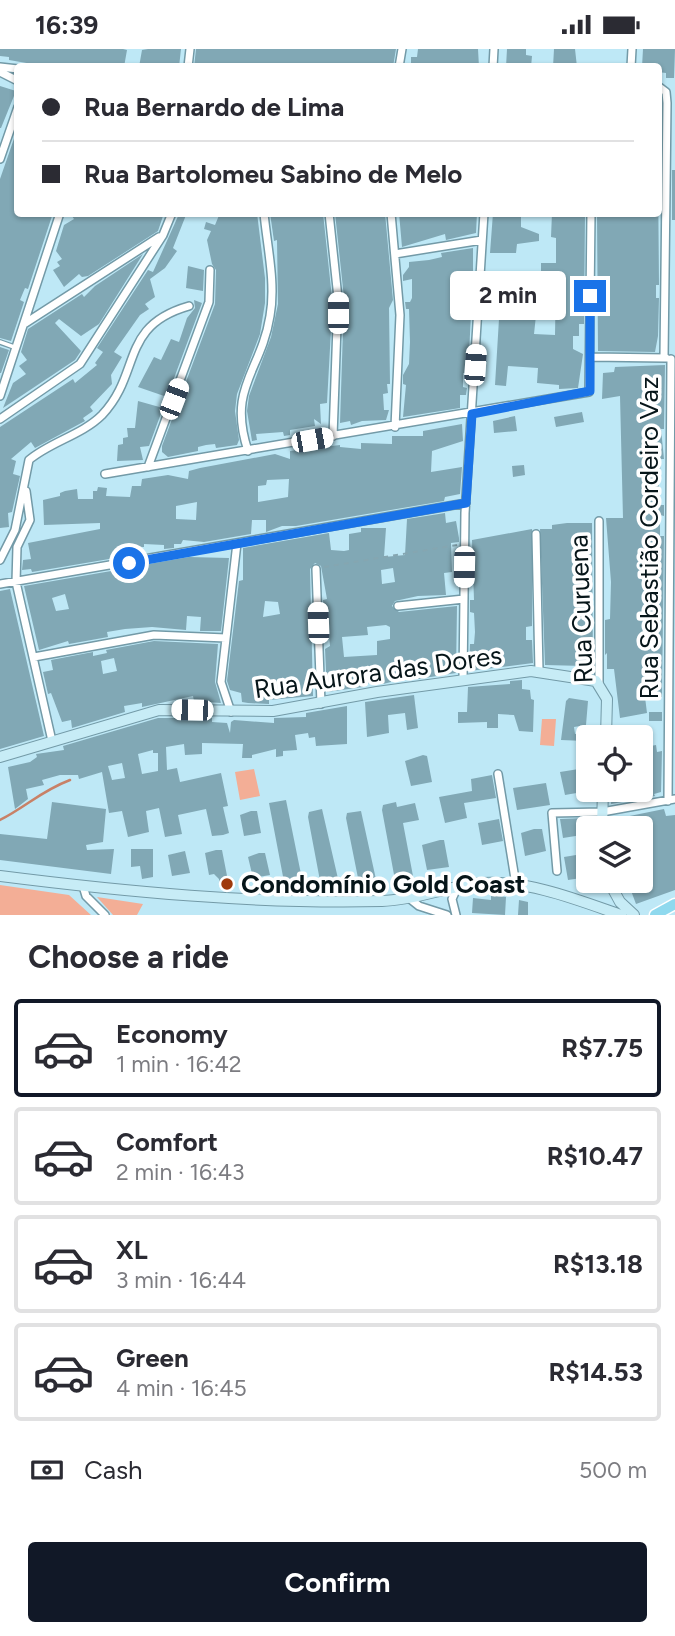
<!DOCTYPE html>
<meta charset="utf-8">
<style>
:root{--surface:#fff;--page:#f2f2f3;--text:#2b2b33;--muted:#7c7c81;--line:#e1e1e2;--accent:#111827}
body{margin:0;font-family:Figtree,sans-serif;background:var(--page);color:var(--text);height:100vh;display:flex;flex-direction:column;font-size:26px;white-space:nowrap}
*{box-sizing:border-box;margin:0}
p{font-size:23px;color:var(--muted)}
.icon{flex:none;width:38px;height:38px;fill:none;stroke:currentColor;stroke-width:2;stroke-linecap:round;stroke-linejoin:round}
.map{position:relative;height:866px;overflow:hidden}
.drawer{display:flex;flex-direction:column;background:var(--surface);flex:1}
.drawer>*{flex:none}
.guide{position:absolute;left:14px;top:14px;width:648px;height:154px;border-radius:7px;box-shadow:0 2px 5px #0004;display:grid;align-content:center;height:154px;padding:0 28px;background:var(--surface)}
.controls{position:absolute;left:576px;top:676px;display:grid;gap:14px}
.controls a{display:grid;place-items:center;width:77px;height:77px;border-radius:7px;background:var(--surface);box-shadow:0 2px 5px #0004;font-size:35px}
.end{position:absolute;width:32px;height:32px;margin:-16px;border:9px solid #1a73e8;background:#fff;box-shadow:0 0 0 4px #fff}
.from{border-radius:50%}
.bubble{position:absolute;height:49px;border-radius:7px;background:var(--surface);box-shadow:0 2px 5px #0004;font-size:23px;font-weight:700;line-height:49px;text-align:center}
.car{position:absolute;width:21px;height:42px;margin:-21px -10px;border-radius:9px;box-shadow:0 0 5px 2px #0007;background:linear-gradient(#fff 24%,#345 0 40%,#fff 0 76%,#345 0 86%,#fff 0)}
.guide b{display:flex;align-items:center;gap:24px;height:66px;font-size:26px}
.guide b+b{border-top:2px solid var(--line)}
.guide i{width:18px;height:18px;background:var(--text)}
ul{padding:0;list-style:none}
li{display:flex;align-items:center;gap:21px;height:98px;margin:0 14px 10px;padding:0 14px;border:4px solid var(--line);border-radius:7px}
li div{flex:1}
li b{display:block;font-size:26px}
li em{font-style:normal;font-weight:700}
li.active{border-color:var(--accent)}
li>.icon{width:63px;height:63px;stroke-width:1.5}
h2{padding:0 28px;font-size:32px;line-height:84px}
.pay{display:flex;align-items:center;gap:18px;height:77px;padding:0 28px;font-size:26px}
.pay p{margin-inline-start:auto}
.cta{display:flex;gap:14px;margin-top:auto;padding:14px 28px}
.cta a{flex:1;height:80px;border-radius:7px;background:var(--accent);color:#fff;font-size:28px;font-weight:700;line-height:80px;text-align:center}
.status{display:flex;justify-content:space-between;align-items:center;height:49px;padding:0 35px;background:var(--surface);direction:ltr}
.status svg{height:19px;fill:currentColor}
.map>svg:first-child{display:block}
.green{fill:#f3ae96}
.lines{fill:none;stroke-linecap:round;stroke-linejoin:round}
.stream{stroke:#c88167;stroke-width:2.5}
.building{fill:#81a8b5;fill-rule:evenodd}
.service-casing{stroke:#739aa7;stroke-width:6}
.minor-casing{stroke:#739aa7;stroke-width:10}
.secondary-casing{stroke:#739aa7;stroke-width:12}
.primary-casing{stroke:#fff;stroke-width:13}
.path{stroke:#85a6b1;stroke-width:2;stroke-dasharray:5 5;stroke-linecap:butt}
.service{stroke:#fff;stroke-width:3.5}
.minor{stroke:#fff;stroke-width:7}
.secondary{stroke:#c7ecf6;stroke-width:10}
.primary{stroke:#8fd9ee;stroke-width:10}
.route{stroke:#1a73e8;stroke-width:9}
.poi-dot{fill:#9f3a0d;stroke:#fff;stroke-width:2.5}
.labels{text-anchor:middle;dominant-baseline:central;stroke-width:7;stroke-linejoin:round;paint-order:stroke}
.street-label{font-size:26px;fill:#061519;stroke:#fff}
.poi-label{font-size:26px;font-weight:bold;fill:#061519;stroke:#fff;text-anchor:start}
</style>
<div class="status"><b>16:39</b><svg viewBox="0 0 49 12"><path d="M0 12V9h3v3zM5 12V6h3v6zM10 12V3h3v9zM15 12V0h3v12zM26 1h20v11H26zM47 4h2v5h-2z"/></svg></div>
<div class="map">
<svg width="675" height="866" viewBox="0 0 675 866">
<rect width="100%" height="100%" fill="#bee8f6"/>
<path class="green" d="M542,670H556L554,697L540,696Z
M254,720L260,747L240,751L235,723Z
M0,836L69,846L91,866H0Z
M97,848L143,855L137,866H113Z"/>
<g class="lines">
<path class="stream" d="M0,771C27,757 41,742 70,731"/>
</g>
<path class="building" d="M0,0H123L127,1L124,18H50L9,11V8L0,7Z
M148,0H181L179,18H139L142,1Z
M196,0H396L393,18H194Z
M418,0H478L479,18H411V8H417Z
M507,0H526V6L532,7L531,18H506Z
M554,0H575L577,18H553Z
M643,0H675L674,29H666V24L658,23V18H642Z
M0,37L16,42L1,79H0Z
M17,81L18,164H53L28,240L25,239L20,251L24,253L11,292L0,289V130Z
M658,121L659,236H656V249H659L658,287L655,303L598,302L597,164H658Z
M672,121H675V171H672Z
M70,164H164L158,182L88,227L82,228L79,225L64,238L53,221L60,217L57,213L62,210L56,202L64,176L74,170Z
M220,164H257L265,229V254L260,285L237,345L235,362L239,391L237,396L216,399L215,395L206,396L198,398V402L168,408L162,403V397L215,255L216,221L212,215L207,191L211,182L204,180L206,173L215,176Z
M270,164H323L332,249L331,265L328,266L331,281L327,354L320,355L321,375L314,370L315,377L290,381V386L284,387L283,383L256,385L257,391L252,392L247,362L249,347L271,288L278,255L277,191L274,192Z
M335,164H385L393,251L389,259L390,335H387L388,344L383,345L384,361H389L386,371L362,372L351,376L350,372L340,374L344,249Z
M399,164H477L476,184L446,191L445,185L402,198Z
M493,164H521V178L539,185V192L517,195L516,204H490Z
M552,164L585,166L584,275H579V287H573V300L583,305L578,339L559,340V336L537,334L538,319L508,317L506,337L495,336L501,237L497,236L498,227L540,229L534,285L555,286L556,226L541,225V214H556V189L551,188Z
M179,165L186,166L173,199L177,202L165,219L150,230L155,248L145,255L149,260L140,266L114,303L122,308L111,326L112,335L90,358L93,362L83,369L85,372L35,399L31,393L11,410L16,412L13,425L20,427L12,463L8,464L9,478L0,479V378L73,330L75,334L97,316L95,314L103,303L97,299L148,221L153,223Z
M473,199V231L468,232V246H472L468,324H463V338L467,339L466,346H460V359L403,368L406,336L403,335V326L409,315L410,293L409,260H406L405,253H410L412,249V230L403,232V226L409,218V213L429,211L442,208L441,204Z
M143,205L99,275L81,287L59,270L55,274L81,302L75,311L3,359L13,334L26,325L19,317L27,311L21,303L28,280L82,245L84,248L95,237Z
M188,217L204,221L203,242L186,239Z
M194,251L202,254L167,348L138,338L154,308L161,311L171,290L179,293L187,269L195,259Z
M0,298L9,301L1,324H0Z
M665,316L664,380H661L664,410H661L659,436V456H664V467L660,466V487H664L662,648H645L647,664L620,669L614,620H607V604L605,606V571L610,570L611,533L606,469H623L620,347L602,350L603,324L614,323L615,318Z
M138,352L163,359L149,397L140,398L143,411L117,412L118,396L123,395V389L128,388L127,379H135Z
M582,363L584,373L556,378L554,368Z
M515,367L517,382L494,384L493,372Z
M462,375L463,392L432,402L431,423L462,418L460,445L445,448L444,452L296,477H282L266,483V471H252L251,485L204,493L183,491L181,495H174V499L164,500V496L144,495V498H134L133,506L32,523L31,520L22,521L23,511L31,510L28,494L100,480V474L44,476L43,451L60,447V444L65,442L77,440L78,450H93V442H97L98,438L107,439L106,447L130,448L132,437H141L142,430L168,426L188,430L189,422L200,419L275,405L290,410V402L340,396V398L361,400V394L392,395V387H423V382ZM289,430L288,448L258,453V437L266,436L267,431ZM197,453L196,471L176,470V457Z
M524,416L525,426L513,428L512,417Z
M445,464L446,474L456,472L459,489V493L451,494L452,523L444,524L446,546L418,547L395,552L392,557L399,563L457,557L456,624L418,630L391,628V633L383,635L363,634V638L327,643L325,600L330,597L328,577H324L323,551L327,550L321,517L315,514L310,520L313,647L269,651V655L248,654L242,653L241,644L230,641L227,632L239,532L243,531V499L329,484L331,501L344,502L349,501V485L361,483V479H386L384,508L405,506L407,470ZM393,519L395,533L382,535L381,521ZM265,552L278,553L280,565L263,568ZM386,576L390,578V590L377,592V606L344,608L342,588L368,586L367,578Z
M567,474H592L593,622L584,620V617L545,616L540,480H552V476Z
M532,480V577L526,578V591H532L533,614L469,622L470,595H474L475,583L474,564L470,563V551H474L472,491Z
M189,508L229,509L221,582H200L201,568L187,567L186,581L152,578L125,580L107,583L108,588L69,595L68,592L39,601L24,537L117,521L132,524V518ZM65,545L69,560L56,562L52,549Z
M10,540L44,687L0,700V542Z
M154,592L218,595L215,633L221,654L194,652L193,647L142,658V654L124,657L125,663L72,679L71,671L62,673L51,644L48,645L43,623L53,621L51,611L93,603V607L107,604L106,601ZM114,609L117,622L103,625L101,612Z
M522,631V640L530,641L531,650L534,651L533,683L519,682L514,666L498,665V679H487V673L458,674V663H467L468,638L510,635V632Z
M414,646L418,679L407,681L405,664L388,666L389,684L367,688L365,653Z
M569,649L588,652L586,676L574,678L575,685L586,684L585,692L561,691L566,652Z
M347,657V695L316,697L315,688L309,689L308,684L295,686L297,701L283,702V707L276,708V700L252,706V709H242L243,695L202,694V705L185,706L184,695L166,698L167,721L177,719L180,733L221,724L228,757L223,758L229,784L223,786L212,787L206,760L178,766L182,785L165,788L159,759L146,762L149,783L128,788L122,762L109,764L102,723L79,730L78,726H60L42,731L44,736L26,740L28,750L15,760L8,718L30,713L37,708L36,705L64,701L63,697L158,669H212V673L227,674L230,684L231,673L234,671L274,674V669L306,668V664ZM153,701V704H158V722L142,725L138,705ZM122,714L125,729L112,731L108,717Z
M649,663H662V672H649Z
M656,696L657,703L662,702L661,743L654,745L655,747L611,755L612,741L640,740V699Z
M423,706L427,707L432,733L411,737L405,712Z
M585,719L588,742L565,746L560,723Z
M492,726L496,749L464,754L467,769L445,774L439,748L472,742L471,730Z
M546,734L550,756L517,761L513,739Z
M286,751L303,835L285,838L269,754Z
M52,753L106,760L103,793L86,796L87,801L114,800L111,825L0,811V785L47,790Z
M396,753L397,758L415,754L419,771L403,774L413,827L395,831L382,761L383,756Z
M322,760L339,834L321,837L308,768L309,763Z
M664,760L666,767L675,766V841L636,855L627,831H640V779H609L610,771Z
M251,762H257L261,784L244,787L240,766Z
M361,762L377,835L342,840L341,831L358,829L346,769L347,764Z
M499,770L503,792L482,796L478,774Z
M560,770L585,769L588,785L563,789Z
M534,780H542L546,802L525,807L521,784Z
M440,791H444L449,818L427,821L422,796Z
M131,800H153V828L142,830L140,817L131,818Z
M216,801H222L229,837H219V830L214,825L209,826L205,804Z
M185,802L190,824L172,827L168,806Z
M259,804H265L270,826L253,829L248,808Z
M588,804V828L568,831L564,808Z
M491,846L506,848L505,866L472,864L473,849L491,851Z
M519,851L528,853V866H518Z"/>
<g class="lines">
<g class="service-casing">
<path id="service" d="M0,293L14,298"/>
</g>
<g class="minor-casing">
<path id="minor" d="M0,18L18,20
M188,18L190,0
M399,18L402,0
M493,18L494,0
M631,18L632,0
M0,23L18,32
M658,37L666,43L667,54L664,309
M0,110L18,58
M329,164L338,249L333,387
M391,164L400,266L395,378
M395,205L482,191
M24,275L159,188
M590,308L666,309
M0,347L60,164
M0,370L80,315L163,186L172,164
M248,402C227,338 261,323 270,267C276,234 267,197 264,164
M148,418L209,253L210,221
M105,425L589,343L591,164
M26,442L30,471L17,498L16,533L52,692
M536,485L539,622
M0,511L15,481L29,411C50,393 82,386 102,366C142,324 119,277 189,257
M316,520L321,655
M0,535L466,454
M398,557L464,550
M34,608L154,586L226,589
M463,631L465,464L484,164
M599,635V472
M231,663L221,633L237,494
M498,725L516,836
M668,752L671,310
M557,822L552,764L602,763L675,750
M83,837L86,847L105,866
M409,849L419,857L447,866
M456,866L452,850L458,837"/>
</g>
<g class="secondary-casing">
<path id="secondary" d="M0,708L159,661L273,662L377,643L531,622L596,632L607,650L606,688
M602,779L603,740
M0,827C126,843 255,855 382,852C416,851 448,837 482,834C528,831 578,851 621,866
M608,831L620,853L634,866"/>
</g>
<g class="primary-casing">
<path id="primary" d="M655,866L675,855"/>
</g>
<path class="path" d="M324,518L457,496"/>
<use href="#service" class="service"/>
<use href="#minor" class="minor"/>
<use href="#secondary" class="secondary"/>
<use href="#primary" class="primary"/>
</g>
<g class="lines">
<path class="route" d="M129,514L466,454L472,365L590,342V247"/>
</g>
<circle class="poi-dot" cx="227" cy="835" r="7"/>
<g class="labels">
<g class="street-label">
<text transform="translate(649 489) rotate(-90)">Rua Sebastião Cordeiro Vaz</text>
<text transform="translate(581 560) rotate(-92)">Rua Curuena</text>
<text transform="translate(378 623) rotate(-8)">Rua Aurora das Dores</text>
</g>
<g class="poi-label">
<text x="241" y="835">Condomínio Gold Coast</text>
</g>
</g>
</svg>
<div class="controls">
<a><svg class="icon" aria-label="locate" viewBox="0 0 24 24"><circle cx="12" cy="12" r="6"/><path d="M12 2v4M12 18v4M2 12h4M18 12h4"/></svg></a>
<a><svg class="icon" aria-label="layers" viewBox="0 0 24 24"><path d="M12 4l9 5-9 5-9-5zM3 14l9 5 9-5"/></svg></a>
</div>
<i class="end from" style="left:129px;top:514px"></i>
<i class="end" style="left:590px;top:247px"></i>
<div class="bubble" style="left:450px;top:222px;width:116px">2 min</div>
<i class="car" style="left:338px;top:264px;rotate:0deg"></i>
<i class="car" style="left:475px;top:316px;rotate:4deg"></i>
<i class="car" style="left:174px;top:350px;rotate:21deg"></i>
<i class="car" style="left:312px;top:391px;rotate:80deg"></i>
<i class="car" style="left:464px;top:518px;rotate:181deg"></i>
<i class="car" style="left:318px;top:574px;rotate:358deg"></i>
<i class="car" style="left:192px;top:661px;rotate:271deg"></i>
<div class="guide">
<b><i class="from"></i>Rua Bernardo de Lima</b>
<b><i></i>Rua Bartolomeu Sabino de Melo</b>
</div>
</div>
<section class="drawer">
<h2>Choose a ride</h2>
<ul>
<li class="active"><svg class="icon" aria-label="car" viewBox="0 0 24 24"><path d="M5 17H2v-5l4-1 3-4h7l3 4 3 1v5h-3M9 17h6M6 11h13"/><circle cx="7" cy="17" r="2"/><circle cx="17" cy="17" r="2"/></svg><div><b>Economy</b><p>1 min · 16:42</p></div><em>R$7.75</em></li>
<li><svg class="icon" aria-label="car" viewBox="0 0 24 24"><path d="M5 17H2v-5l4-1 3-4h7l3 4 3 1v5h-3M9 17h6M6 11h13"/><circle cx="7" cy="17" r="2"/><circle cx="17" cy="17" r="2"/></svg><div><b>Comfort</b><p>2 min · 16:43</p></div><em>R$10.47</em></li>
<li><svg class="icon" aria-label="car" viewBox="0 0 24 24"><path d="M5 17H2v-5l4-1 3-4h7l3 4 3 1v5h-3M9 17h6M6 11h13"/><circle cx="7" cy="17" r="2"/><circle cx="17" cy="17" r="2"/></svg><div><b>XL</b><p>3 min · 16:44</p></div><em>R$13.18</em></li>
<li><svg class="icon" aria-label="car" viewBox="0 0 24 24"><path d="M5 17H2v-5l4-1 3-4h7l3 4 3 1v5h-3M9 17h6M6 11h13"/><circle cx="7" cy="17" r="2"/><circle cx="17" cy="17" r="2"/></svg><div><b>Green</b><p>4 min · 16:45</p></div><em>R$14.53</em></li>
</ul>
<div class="pay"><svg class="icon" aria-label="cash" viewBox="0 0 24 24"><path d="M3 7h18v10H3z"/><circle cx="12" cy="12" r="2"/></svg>Cash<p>500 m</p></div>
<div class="cta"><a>Confirm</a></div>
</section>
